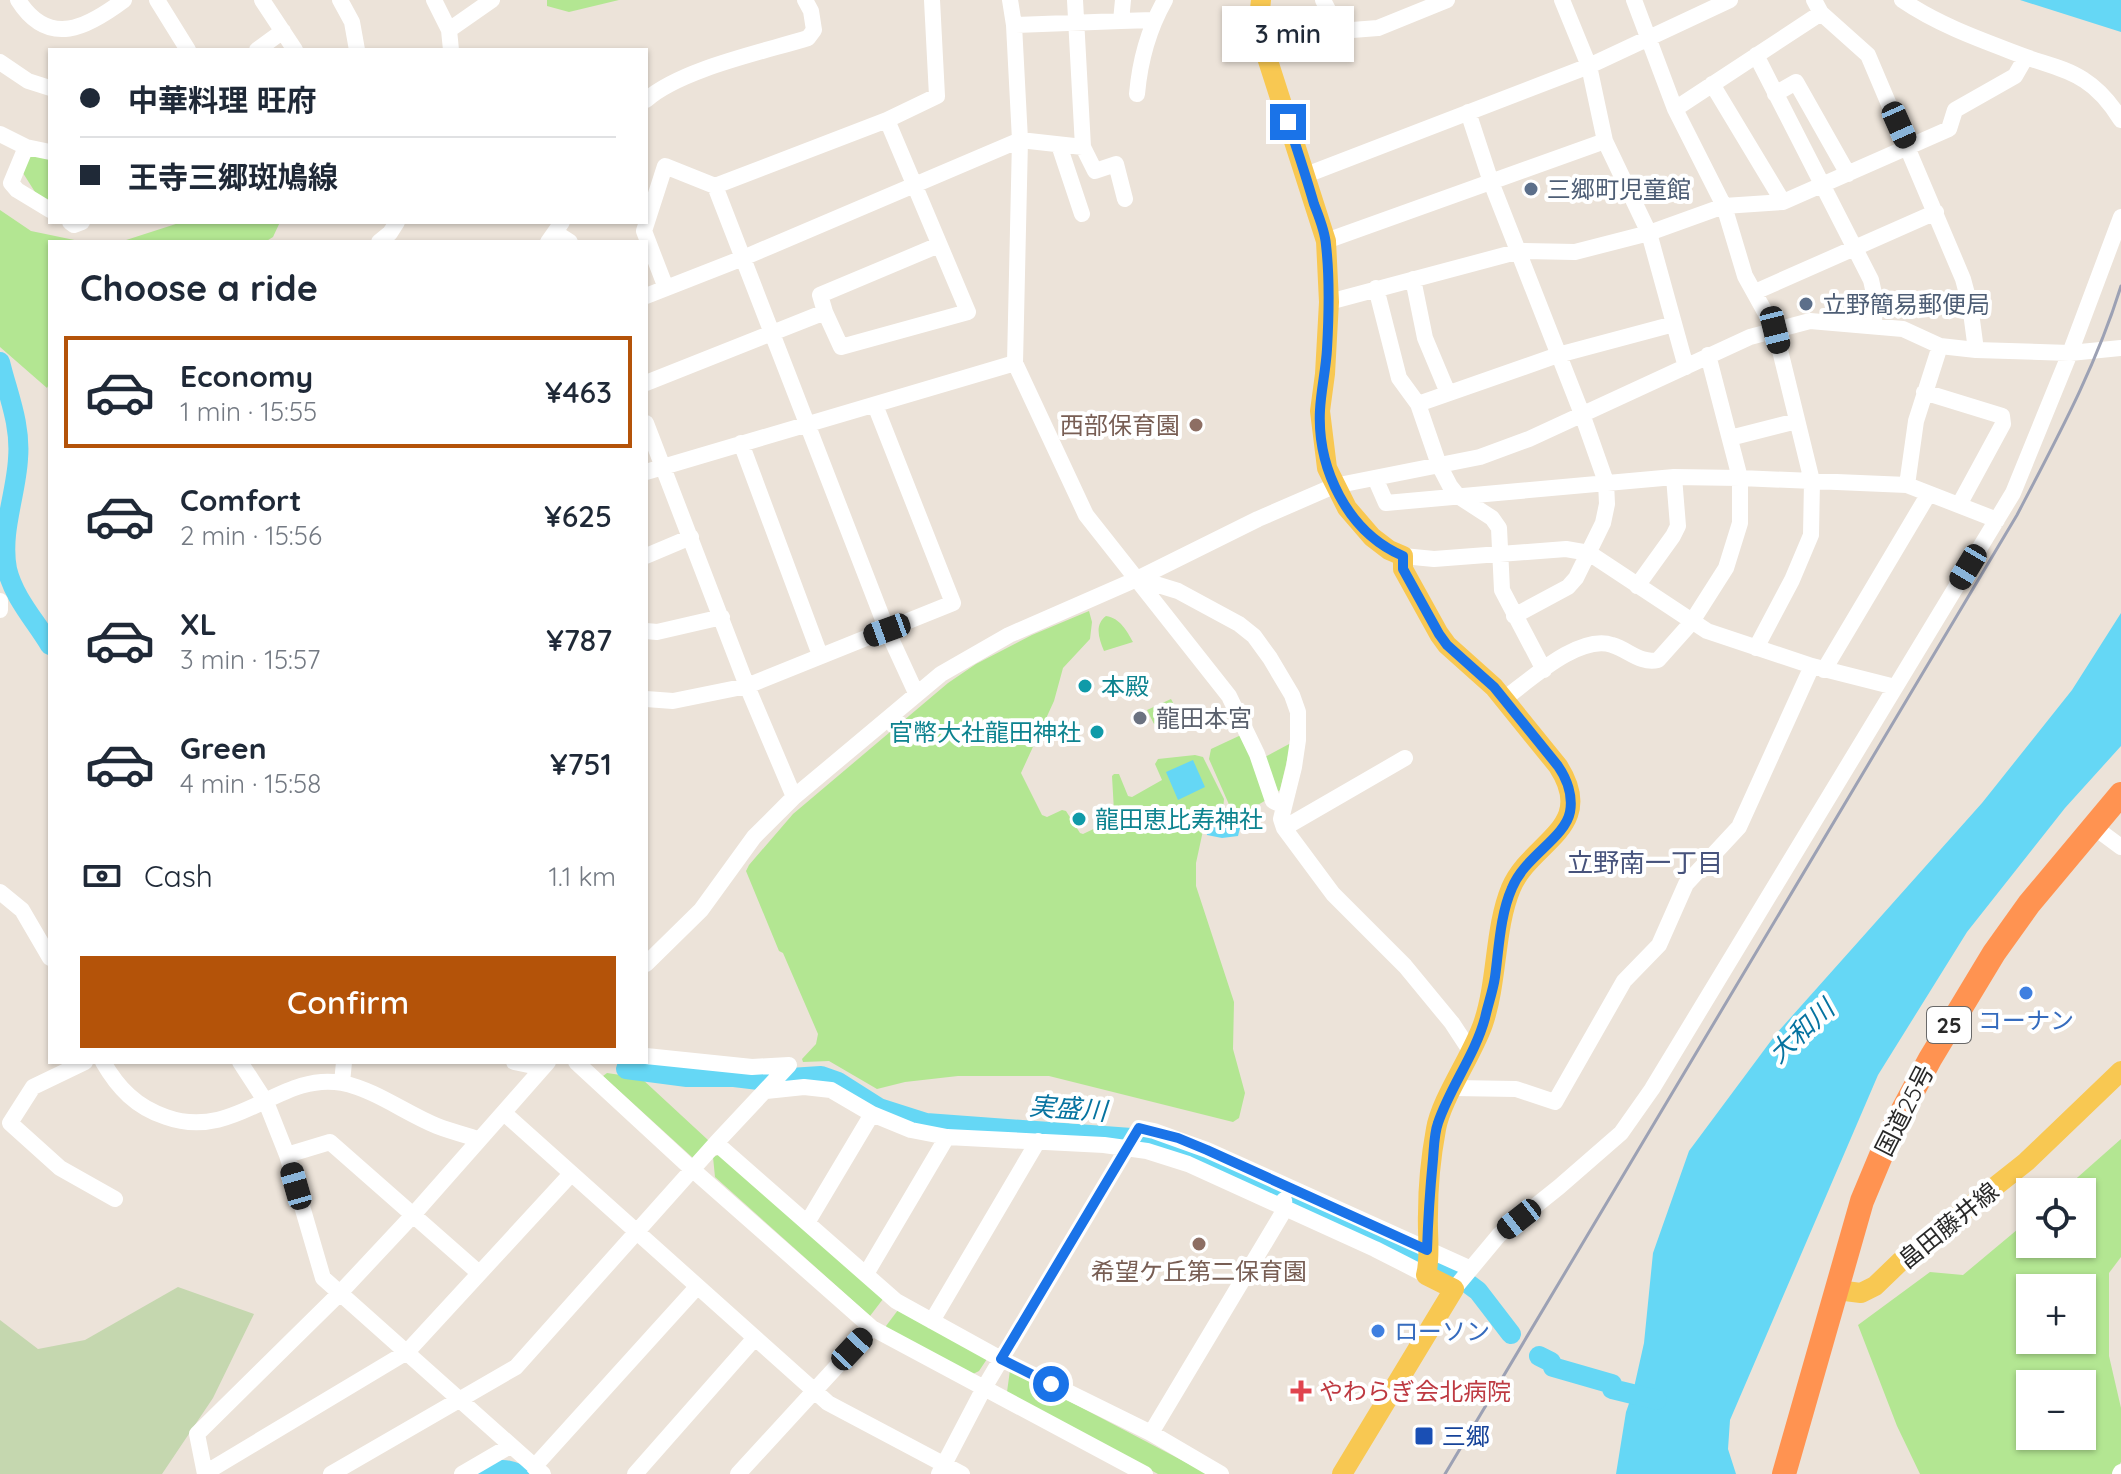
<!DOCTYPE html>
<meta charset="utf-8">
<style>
:root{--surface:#fff;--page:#f6f6f7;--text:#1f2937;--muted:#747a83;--line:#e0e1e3;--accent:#b45309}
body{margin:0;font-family:Quicksand,"Noto Sans JP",sans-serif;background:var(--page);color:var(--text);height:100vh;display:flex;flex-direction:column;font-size:30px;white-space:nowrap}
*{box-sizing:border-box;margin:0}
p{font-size:26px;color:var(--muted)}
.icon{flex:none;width:44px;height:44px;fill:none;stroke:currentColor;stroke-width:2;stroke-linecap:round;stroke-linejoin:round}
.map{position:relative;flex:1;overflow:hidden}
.sheet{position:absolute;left:48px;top:240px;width:600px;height:824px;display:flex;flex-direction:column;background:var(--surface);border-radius:0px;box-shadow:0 2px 6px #0004}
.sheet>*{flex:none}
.top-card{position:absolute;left:48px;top:48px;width:600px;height:176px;border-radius:0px;box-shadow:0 2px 6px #0004;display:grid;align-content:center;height:176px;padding:0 32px;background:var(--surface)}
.controls{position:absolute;left:2016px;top:1178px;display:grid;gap:16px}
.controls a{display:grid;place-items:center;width:80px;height:80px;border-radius:0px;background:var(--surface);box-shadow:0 2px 6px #0004;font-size:40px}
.end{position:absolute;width:36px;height:36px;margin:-18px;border:10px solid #1a73e8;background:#fff;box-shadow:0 0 0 4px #fff}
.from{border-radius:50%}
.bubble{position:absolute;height:56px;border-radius:0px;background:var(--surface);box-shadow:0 2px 6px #0004;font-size:26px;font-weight:600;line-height:56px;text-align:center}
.car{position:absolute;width:24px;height:48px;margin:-24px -12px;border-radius:10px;box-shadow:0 0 6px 2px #0007;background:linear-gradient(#222 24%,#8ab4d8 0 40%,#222 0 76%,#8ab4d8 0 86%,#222 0)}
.top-card b{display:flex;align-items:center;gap:28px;height:76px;font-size:30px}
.top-card b+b{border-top:2px solid var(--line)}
.top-card i{width:20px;height:20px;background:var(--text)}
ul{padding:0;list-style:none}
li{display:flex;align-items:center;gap:24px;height:112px;margin:0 16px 12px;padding:0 16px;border:4px solid transparent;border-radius:0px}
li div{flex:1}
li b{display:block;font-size:30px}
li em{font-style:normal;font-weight:600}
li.current{border-color:var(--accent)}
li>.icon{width:72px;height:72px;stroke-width:1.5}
h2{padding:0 32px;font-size:36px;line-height:96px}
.pay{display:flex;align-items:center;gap:20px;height:88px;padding:0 32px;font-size:30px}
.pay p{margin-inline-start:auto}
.action{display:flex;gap:16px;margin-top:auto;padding:16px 32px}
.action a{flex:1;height:92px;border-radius:0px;background:var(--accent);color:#fff;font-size:32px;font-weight:600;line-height:92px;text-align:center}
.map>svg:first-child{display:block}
.green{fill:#b3e692;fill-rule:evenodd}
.cemetery{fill:#c5d7af}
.water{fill:#65d7f5}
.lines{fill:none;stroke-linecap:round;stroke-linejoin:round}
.river{stroke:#65d7f5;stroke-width:20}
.minor{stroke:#fff;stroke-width:16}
.major{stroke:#f8c852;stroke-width:20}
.highway{stroke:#ff9351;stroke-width:24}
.rail{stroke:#9ca1b4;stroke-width:3}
.route{stroke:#1a73e8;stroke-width:10}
.service-dot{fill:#5c6f8a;stroke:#fff;stroke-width:3}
.education-dot{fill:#8d6e63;stroke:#fff;stroke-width:3}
.culture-dot{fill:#0f9aa8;stroke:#fff;stroke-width:3}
.worship-dot{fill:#6b7280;stroke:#fff;stroke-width:3}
.shop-dot{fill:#3f7fe0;stroke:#fff;stroke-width:3}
.health-dot{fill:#e0444e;stroke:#fff;stroke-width:3}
.transit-dot{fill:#1a4fb4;stroke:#fff;stroke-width:3}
.labels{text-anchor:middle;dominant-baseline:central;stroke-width:8;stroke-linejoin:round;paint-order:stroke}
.shield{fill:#fff;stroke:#696969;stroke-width:2}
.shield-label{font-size:22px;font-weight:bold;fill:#292929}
.service-label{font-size:24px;fill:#4e5e75;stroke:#fff;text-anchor:start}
.education-label{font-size:24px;fill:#785e54;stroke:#fff;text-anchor:end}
.culture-label{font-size:24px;fill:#0d838f;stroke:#fff;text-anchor:start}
.worship-label{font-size:24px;fill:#5b616d;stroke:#fff;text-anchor:start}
.shop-label{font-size:24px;fill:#366cbe;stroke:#fff}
.street-label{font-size:24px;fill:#292929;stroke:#fff}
.health-label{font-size:24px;fill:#be3a42;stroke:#fff;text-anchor:start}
.transit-label{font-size:24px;fill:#164399;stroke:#fff;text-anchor:start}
.neighbourhood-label{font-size:26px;fill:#47537c;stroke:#fff}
.water-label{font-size:26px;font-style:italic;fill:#0673a0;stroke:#fff}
</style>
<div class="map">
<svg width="2121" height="1474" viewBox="0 0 2121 1474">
<rect width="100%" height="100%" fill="#ece3d9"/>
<path class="green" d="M547,0H619L569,12L547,6Z
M29,155L50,157V203L35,192L23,173Z
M0,210L31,231L84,242H50V382L47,388L0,347Z
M182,222H280L273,237L265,242H120Z
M1089,611L1092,622L1090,639L1063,668L1054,701L1021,773L1042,815L1047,817L1062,810L1066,811L1080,833L1083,834L1104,824L1114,811L1112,776L1114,774H1119L1128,796L1132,797L1162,780L1155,764L1158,759L1195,755L1203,757L1224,799L1223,811L1204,826L1196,863V886L1234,1002L1233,1049L1245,1093L1239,1118L1233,1122L1049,1076H958L905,1082L877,1089L829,1061L803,1062L802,1059L816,1044L818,1034L783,953L779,951L746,871L749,865L793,814L948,683L976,664L1032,635Z
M1106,616C1120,618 1127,631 1133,642L1104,651C1099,639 1094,625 1106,616Z
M1171,699L1178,712L1154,724L1147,710Z
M1241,735L1268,799L1244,813L1231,809L1209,759L1211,749Z
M1291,743L1280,790L1274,794L1263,758Z
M607,1073L641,1078L708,1140V1145L693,1158L603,1076Z
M2121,1139V1257L2109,1273V1356L2121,1408V1462L2113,1474H1920L1897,1426L1858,1325L1930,1272L1963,1275L2030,1219V1244H2082V1192H2061ZM2030,1288H2082V1340H2030ZM2030,1384H2082V1436H2030Z
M721,1154L883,1299L870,1316L715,1177L713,1157Z
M898,1310L987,1359L979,1371L973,1374L887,1329L886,1326Z
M1010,1370L1208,1474H1158L1007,1392Z"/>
<path class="cemetery" d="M178,1287L254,1314L213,1398L162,1474H0V1320L38,1349L85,1340Z"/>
<path class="water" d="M2020,0H2121V32Z
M2121,613V746L2065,808L1967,932L1878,1075L1730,1420L1728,1449L1736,1474H1616L1626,1412L1633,1392L1644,1343L1653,1253L1689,1151L1776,1034L1982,803L2072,690Z
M1193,760L1205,787L1178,800L1166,772Z
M1234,818L1241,824L1238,836L1222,838L1207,835L1206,828L1217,821Z"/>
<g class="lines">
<path class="river" d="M0,362C8,395 21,424 18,459C16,495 0,532 7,569C14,598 35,620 50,645
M626,1069L687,1077H734L759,1080L821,1076L838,1082L879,1108L926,1123L1145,1139L1226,1171L1451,1271L1478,1291L1511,1334
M1539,1356L1551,1362L1553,1367L1612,1384V1389L1657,1400
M487,1474C498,1468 507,1469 519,1474"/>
<path class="minor" d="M18,0C49,49 88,27 124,0
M157,0L188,50
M262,0L295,50
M340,0L352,22L357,50
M434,0L449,30L451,50
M1010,0L1014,25L1020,140L1015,363L1086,515L1229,696L1257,754L1273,801L1284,806
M1323,0L1339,31L1378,28L1447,0
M1562,0L1589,66L1605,141L1649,233L1686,367
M1634,0L1675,109L1724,206L1745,276L1775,330L1812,481L1811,535L1792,580L1756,648
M1814,0L1821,13L1868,55L1963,279L1970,305L1976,350
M1902,0C1940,26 1984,41 2026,57C2045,64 2066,68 2084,80C2100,90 2111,104 2121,120
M1121,21L1153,20
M1014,25L1121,21L1123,0
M449,30L492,0
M257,50L283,31
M1756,55L1871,280L1875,298L1874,325
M0,62L28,81L50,88
M1712,84L1783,202
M1137,94C1140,60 1148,30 1165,0
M1775,94L1796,82L1848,174
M646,100C681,69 763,52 808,38L814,30L811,11L805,0
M1675,109L1821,13
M1468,112L1491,182L1582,414L1606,482L1607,504L1603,523L1576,578L1568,587L1514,616
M0,134L26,147L11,183L17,190L50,210
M1059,145L1082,214
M26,147L50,152
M1083,147L1095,171L1116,164L1125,199
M1306,175L1589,66L1730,0
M715,186L887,630L916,693
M70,222L74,225L82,222
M556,233L570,242
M1326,241L1605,141
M379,242L390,233L397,222
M548,242L562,222
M1413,279L1425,338L1448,393
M666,288L644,231L665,166L715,186L887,120L937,96L932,0
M1376,288L1399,378L1418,404L1439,465L1450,486L1458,496L1492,518L1499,528L1502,590L1544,670
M1755,292L1936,212
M646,296L743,258L1020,140L1083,147L1075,0
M1329,302L1520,251L1575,252L1649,233L1724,206L1783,202L1949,129L1955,110L2015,76L2026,57
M825,312L820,295L939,245
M646,383L825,312L841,347L968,312L887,120
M1924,392L2002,416L2003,424L1959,505
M1418,404L1558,355L1674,324
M646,423L747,686L794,797
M1730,438L1797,421
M741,443L820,655
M646,472L1015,363
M1375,478L1386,503L1674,477L1740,478L1907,485L1997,520
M1907,485L1916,421L1940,346
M646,556L691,537
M1403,556L1434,559L1566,549L1589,553L1707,631L1812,666L1895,687
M1139,579L1178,591L1239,624L1254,636L1270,658L1292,695L1298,712V740L1294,767L1281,819L1284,828L1333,894L1405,966L1452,1023L1471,1052
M1637,586L1673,536L1678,526L1674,477
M0,601V610
M646,631L657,632L722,617
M1824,670L1928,495
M646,699L673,701L747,686L953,603L875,405
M1504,699C1530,680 1579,634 1612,645C1629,650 1640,664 1658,660L1691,623L1726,568L1740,523V478L1708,355
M2094,827L2121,847
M1284,828L1405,758
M0,892L22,910L50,958
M646,964L701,910L754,837L794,797L941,674L1009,635L1137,579L1258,519L1334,486L1480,457L1529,439L1750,337L1810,321L1903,329L1940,346L1976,350L2070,353L2121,348
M646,1056L752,1067L789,1065
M85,1062L33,1087L10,1123L60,1168L115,1199
M103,1062C118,1088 136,1107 166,1117C236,1142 280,1071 342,1083C376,1090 405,1113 437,1126C450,1131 465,1135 478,1139
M240,1062L266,1102L287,1155L323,1278L543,1474
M514,1062L543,1068
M576,1062L693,1170L872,1328L1145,1474
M342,1083L344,1062
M1454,1088L1516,1089L1555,1102L1624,981L1659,945L1686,884L1739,827L1812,666
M766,1091L804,1087L831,1090L872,1114L911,1130L947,1137L1104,1145L1147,1151L1188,1164L1375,1249L1426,1275
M504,1113L828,1403L962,1474
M716,1143L896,1301L1001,1359L1151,1433L1221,1474
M287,1155L330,1142L479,1273
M807,1223L872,1114
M866,1274L947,1137
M1454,1289L1499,1235L1559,1187L1621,1133L1652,1089L2013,493L2070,353L2121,217
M932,1321L1038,1141
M1151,1433L1285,1209L1284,1200
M534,1467L697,1287
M205,1473L407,1352L571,1174
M205,1474L197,1434L339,1294L413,1215L548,1062
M331,1474L516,1367L716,1143L789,1065
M462,1474L510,1446
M635,1474L754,1339
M738,1474L872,1328
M939,1474L984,1388L1139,1128L1154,1131L1207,1150L1469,1268
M2120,1474L2121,1472"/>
<path class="major" d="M1261,0L1259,19L1262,42L1326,241L1329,302L1325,374L1320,411L1327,468L1347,508L1372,537L1389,550L1403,556V569L1439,634L1447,645L1494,687L1558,766C1598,828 1531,841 1511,888C1494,929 1498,980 1483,1024C1472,1056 1441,1099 1436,1129C1431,1156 1428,1187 1428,1214C1427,1234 1431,1256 1426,1275L1454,1289L1342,1474
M1837,1290L1861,1293L1875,1286L1901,1261L2026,1162L2121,1071"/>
<path class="highway" d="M1784,1474L1862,1201L1890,1134L1930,1059L1994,953L2029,904L2121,794"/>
<path class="rail" d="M1445,1474L2017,515C2056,440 2096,367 2121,286"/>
</g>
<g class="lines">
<path class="route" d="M1051,1384L1001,1359L1139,1128L1178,1138L1207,1150L1427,1250C1428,1220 1430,1190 1433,1159C1434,1148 1434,1134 1438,1123C1450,1087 1475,1055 1485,1018C1488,1004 1493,991 1495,977C1499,948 1500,915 1512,888C1524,857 1565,838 1570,812C1573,796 1567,779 1558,766L1494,687L1447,645L1439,634L1403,569V556C1347,532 1317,468 1320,410C1321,390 1326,369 1327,349C1329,314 1330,279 1326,245C1325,231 1319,217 1314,204C1306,176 1297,149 1288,122"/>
</g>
<g class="service-dot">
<circle cx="1531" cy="189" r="8"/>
<circle cx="1806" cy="304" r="8"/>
</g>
<g class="education-dot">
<circle cx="1196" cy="425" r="8"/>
<circle cx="1199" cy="1244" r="8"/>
</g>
<g class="culture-dot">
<circle cx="1085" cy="686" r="8"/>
<circle cx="1097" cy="732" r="8"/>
<circle cx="1079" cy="819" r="8"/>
</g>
<circle class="worship-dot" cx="1140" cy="718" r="8"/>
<g class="shop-dot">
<circle cx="2026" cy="993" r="8"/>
<circle cx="1378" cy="1331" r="8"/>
</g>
<path class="health-dot" d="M1297 1379h8v8h8v8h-8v8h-8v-8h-8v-8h8z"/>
<rect class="transit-dot" x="1414" y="1426" width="20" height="20" rx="4"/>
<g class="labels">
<rect class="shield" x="1927" y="1007" width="44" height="36" rx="6"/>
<g class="shield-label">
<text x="1949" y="1025">25</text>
</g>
<g class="service-label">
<text x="1547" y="189">三郷町児童館</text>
<text x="1822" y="304">立野簡易郵便局</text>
</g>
<g class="education-label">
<text x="1180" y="425">西部保育園</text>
<text x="1199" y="1271" text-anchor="middle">希望ケ丘第二保育園</text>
</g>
<g class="culture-label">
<text x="1101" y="686">本殿</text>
<text x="1081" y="732" text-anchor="end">官幣大社龍田神社</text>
<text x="1095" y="819">龍田恵比寿神社</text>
</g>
<g class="worship-label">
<text x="1156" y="718">龍田本宮</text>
</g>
<g class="shop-label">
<text x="2026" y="1020">コーナン</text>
<text x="1394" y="1331" text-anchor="start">ローソン</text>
</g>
<g class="street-label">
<text transform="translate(1904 1110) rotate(-63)">国道25号</text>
<text transform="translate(1948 1225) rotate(-39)">畠田藤井線</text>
</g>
<g class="health-label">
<text x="1319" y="1391">やわらぎ会北病院</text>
</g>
<g class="transit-label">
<text x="1442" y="1436">三郷</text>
</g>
<g class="neighbourhood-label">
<text x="1645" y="862">立野南一丁目</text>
</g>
<g class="water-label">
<text transform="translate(1801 1031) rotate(-43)">大和川</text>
<text transform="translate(1068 1108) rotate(4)">実盛川</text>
</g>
</g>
</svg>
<div class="controls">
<a><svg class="icon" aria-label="locate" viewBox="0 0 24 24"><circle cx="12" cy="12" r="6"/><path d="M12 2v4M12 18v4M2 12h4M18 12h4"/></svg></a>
<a>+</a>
<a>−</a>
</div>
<i class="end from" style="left:1051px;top:1384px"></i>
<i class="end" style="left:1288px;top:122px"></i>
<div class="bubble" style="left:1222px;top:6px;width:132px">3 min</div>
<i class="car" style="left:1899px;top:125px;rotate:156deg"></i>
<i class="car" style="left:1775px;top:330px;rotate:166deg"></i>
<i class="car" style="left:1968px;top:567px;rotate:211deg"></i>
<i class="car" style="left:887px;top:630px;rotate:250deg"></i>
<i class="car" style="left:296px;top:1186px;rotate:344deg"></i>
<i class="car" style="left:1519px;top:1219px;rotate:232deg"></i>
<i class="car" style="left:852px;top:1349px;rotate:43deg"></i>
<div class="top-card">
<b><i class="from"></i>中華料理 旺府</b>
<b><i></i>王寺三郷斑鳩線</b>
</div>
<section class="sheet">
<h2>Choose a ride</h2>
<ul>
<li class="current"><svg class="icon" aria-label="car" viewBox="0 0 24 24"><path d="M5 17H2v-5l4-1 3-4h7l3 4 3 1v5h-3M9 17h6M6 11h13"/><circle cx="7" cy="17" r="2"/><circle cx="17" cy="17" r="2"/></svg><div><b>Economy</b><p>1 min · 15:55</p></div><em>¥463</em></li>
<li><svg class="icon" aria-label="car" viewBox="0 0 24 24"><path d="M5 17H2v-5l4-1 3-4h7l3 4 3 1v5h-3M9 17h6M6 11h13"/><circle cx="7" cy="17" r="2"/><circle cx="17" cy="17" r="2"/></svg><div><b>Comfort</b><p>2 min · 15:56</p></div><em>¥625</em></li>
<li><svg class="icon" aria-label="car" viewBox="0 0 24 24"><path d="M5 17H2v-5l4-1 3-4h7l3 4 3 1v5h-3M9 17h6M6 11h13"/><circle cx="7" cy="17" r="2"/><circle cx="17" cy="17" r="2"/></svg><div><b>XL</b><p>3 min · 15:57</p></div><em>¥787</em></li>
<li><svg class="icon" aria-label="car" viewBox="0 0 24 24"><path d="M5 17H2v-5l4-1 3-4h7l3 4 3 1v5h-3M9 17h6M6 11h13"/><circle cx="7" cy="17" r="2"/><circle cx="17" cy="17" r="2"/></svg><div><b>Green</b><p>4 min · 15:58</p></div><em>¥751</em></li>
</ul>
<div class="pay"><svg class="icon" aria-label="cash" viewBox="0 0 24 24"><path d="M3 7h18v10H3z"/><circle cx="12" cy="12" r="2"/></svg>Cash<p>1.1 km</p></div>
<div class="action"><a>Confirm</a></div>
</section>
</div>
